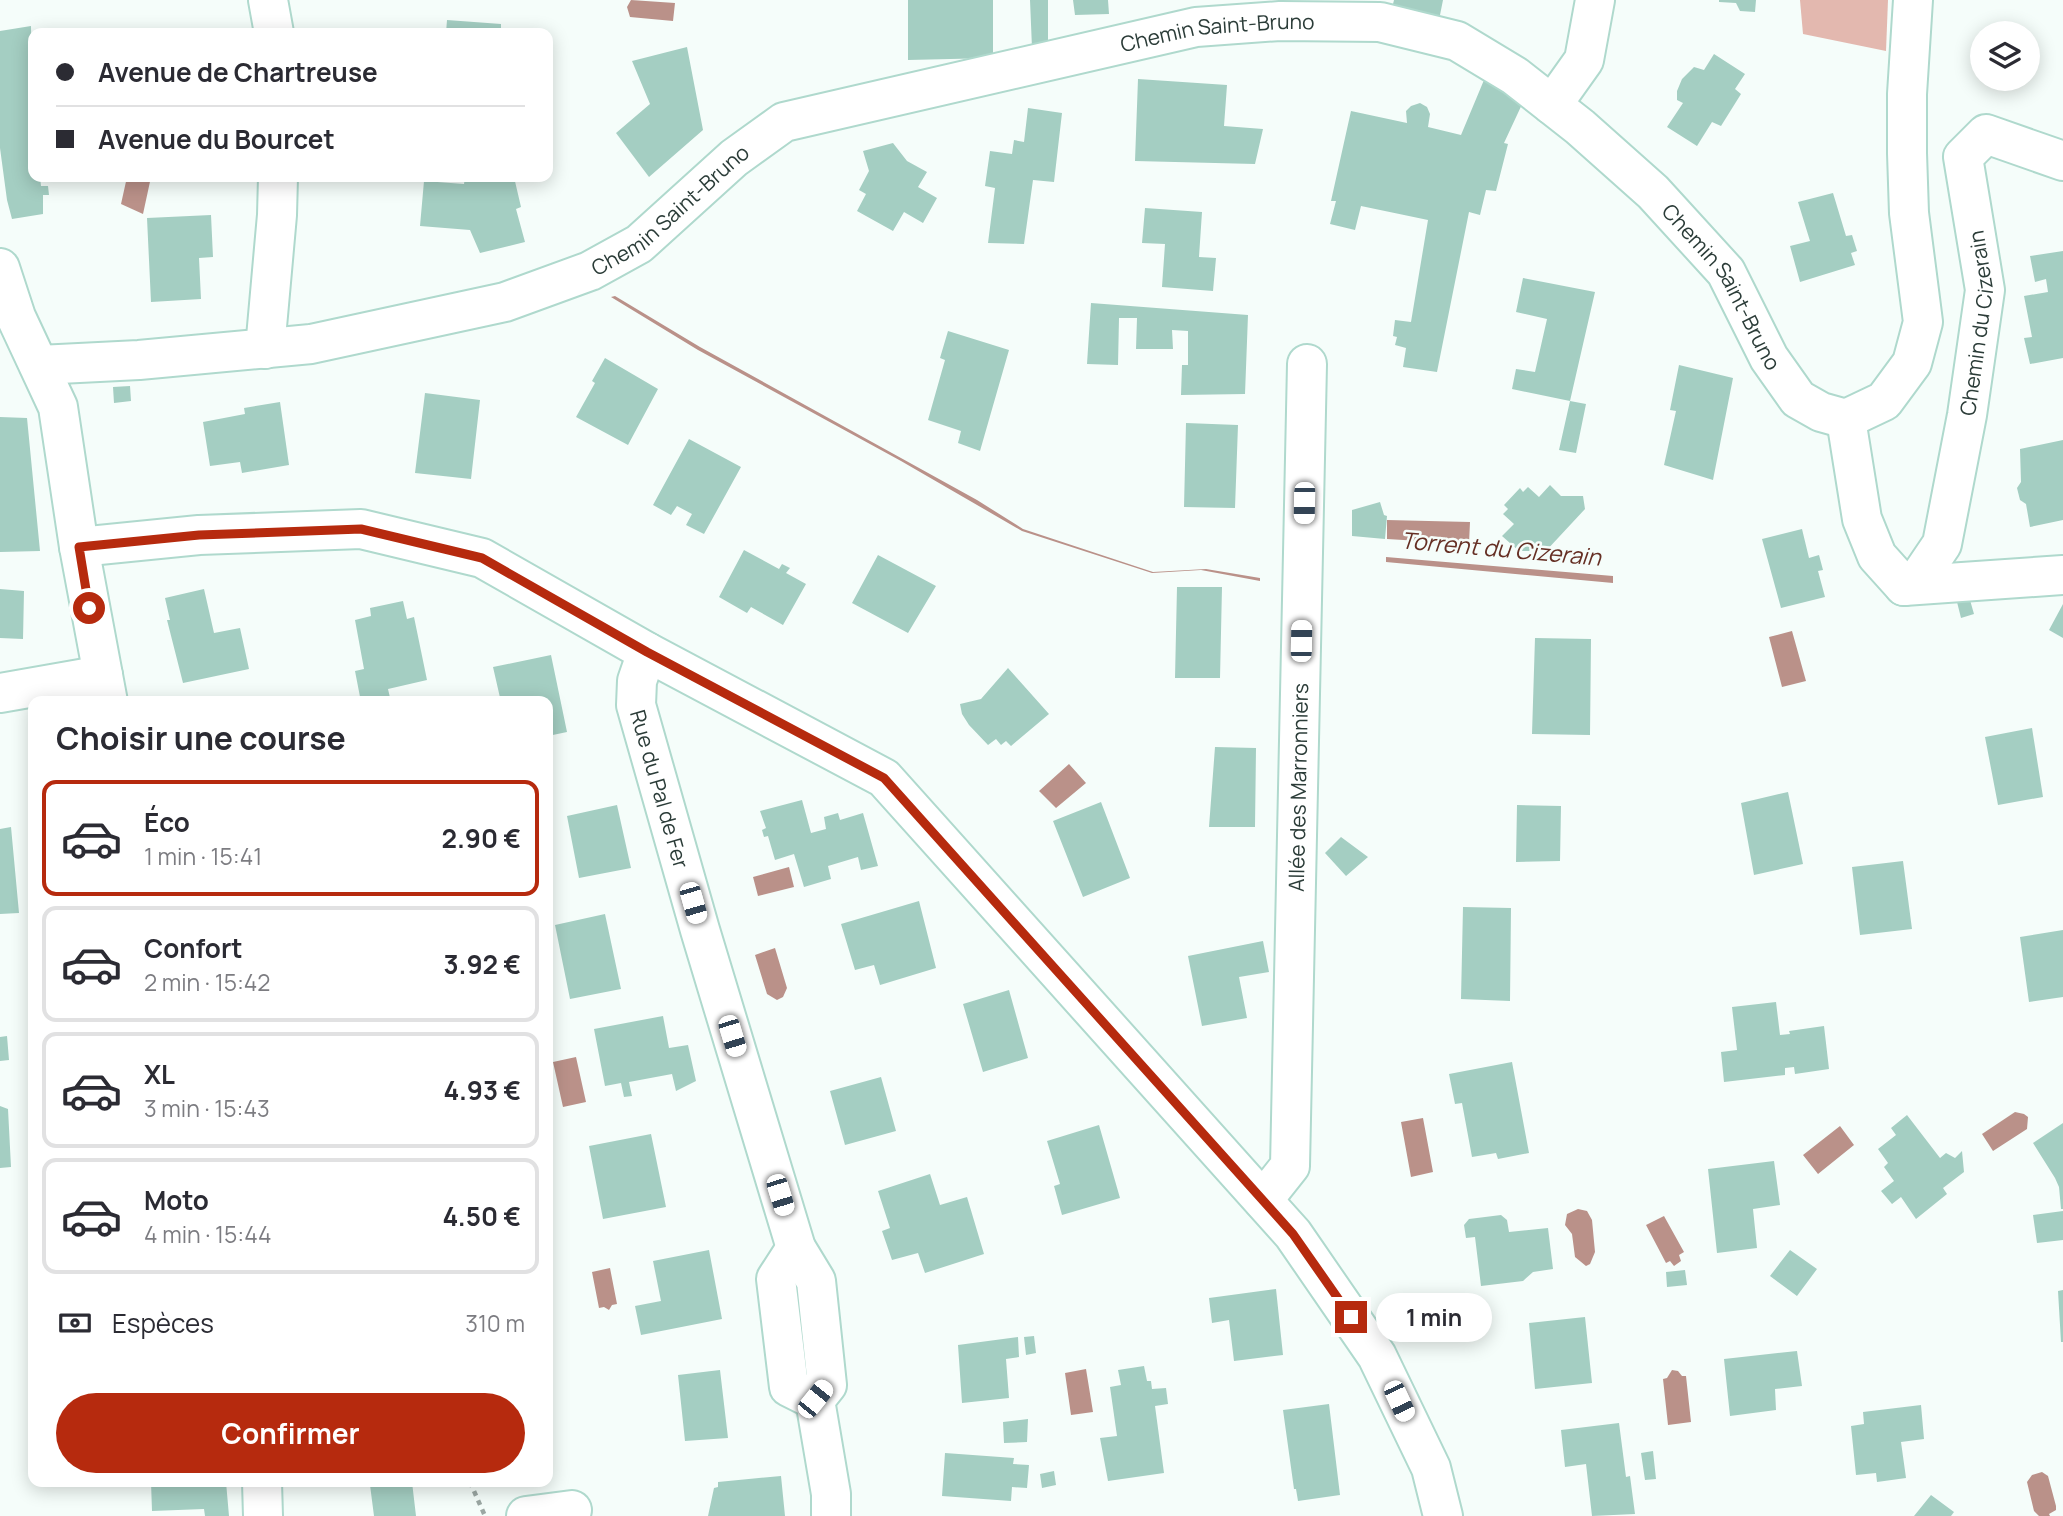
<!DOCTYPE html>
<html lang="fr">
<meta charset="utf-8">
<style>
:root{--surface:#fff;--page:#f7f7f7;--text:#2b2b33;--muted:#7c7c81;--line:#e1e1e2;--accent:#b62a0e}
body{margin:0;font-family:Manrope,sans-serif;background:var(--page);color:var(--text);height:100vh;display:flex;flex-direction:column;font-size:26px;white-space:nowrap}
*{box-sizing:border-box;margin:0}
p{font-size:23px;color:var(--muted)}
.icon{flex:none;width:38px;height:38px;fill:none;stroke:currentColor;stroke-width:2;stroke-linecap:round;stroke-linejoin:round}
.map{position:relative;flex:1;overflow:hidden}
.drawer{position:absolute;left:28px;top:696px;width:525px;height:791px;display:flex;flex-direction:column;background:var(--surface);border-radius:14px;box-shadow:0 4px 18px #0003}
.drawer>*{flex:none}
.guide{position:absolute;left:28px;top:28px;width:525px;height:154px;border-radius:14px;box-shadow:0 4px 18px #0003;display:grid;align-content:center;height:154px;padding:0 28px;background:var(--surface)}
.buttons{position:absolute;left:1970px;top:21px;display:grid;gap:14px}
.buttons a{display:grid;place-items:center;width:70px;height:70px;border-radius:50%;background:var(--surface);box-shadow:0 4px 18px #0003;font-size:35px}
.end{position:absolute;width:32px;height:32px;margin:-16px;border:9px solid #b62a0e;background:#fff;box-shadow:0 0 0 4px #fff}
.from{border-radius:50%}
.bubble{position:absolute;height:49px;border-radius:24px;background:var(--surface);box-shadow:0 4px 18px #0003;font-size:23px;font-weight:700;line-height:49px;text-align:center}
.car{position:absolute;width:21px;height:42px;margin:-21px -10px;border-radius:9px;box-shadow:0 0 5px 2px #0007;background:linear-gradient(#fff 24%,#345 0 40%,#fff 0 76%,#345 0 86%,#fff 0)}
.guide b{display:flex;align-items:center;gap:24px;height:66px;font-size:26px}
.guide b+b{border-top:2px solid var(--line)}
.guide i{width:18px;height:18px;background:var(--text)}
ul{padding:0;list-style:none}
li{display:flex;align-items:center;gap:21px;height:116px;margin:0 14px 10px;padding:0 14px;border:4px solid var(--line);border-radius:14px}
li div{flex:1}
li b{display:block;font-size:26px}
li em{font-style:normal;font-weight:700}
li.selected{border-color:var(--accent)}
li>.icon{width:63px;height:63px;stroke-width:1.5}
h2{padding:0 28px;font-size:32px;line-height:84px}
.pay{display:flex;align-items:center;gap:18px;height:77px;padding:0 28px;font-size:26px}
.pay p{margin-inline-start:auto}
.primary-button{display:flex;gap:14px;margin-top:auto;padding:14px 28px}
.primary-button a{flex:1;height:80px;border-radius:42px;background:var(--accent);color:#fff;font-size:28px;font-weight:700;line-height:80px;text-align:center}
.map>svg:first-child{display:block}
.forest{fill:#e3b8af}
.water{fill:#ba9189}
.building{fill:#a4cec2}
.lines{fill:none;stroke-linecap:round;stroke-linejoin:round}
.minor-casing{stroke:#afd9cd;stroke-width:42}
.path{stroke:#9ba7a3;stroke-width:4.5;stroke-dasharray:5 5;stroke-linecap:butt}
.minor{stroke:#fff;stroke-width:38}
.route{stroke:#b62a0e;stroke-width:9}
.labels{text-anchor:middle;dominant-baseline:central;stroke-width:5;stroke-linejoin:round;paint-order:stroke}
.street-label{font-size:21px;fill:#2b3c38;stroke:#f5fdfa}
.water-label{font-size:23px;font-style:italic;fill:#652f24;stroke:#f5fdfa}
</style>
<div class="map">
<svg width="2063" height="1516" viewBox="0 0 2063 1516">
<rect width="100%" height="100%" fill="#f5fdfa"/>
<path class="forest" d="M1800,0H1888L1886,51L1803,34Z"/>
<path class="water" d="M631,0L675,3L673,21L630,17L627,7Z
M127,177H151L143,214L121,204Z
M615,296L700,347L977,500L1023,529L1153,572L1206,569L1260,578V581L1201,570L1152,573L1022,531L901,461L698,350L611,297Z
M1387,520L1470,522L1469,544L1387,539Z
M1386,557L1613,576V583L1386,562Z
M1792,631L1806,681L1782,687L1769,637Z
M1069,764L1086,783L1056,808L1039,791Z
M789,867L794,887L758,896L753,877Z
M775,948L787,988L783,997L777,1000L767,994L755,955Z
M576,1057L586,1102L563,1107L553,1062Z
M2015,1112L2024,1114L2028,1117L2027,1129L1993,1151L1982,1134Z
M1423,1118L1433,1172L1411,1177L1401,1122Z
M1840,1126L1854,1145L1818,1174L1803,1155Z
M1578,1209L1587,1211L1592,1220L1595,1252L1590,1264L1586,1266L1575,1257L1572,1234L1565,1225L1567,1214Z
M1664,1216L1684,1252L1679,1255L1681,1261L1674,1266L1670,1261L1666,1263L1646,1225Z
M610,1268L617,1304L612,1305L609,1310L604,1307L599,1308L592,1272Z
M1086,1369L1093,1412L1071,1415L1065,1373Z
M1672,1370L1678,1371L1682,1376H1686L1691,1422L1668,1425L1663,1379L1667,1378Z
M2042,1472L2048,1476L2056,1506V1510L2049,1514L2050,1516H2039L2034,1511L2027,1482L2032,1475Z"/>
<path class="building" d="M908,0H993V58L908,60Z
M1030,0H1048V44L1032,48Z
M1073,0H1108L1109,14L1075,15Z
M1394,0H1443L1439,20L1391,12Z
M1719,0H1756L1755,12L1740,11L1736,3L1719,2Z
M447,20L501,24V33H446Z
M31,26L33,177H40L41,186H48L49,195H43V214L12,219L7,200L0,148V31Z
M687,47L703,130L649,177L616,133L650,104L632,61Z
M1714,54L1745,74L1735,89L1741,94L1721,126L1712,122L1697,146L1667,127L1683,103L1677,100V91L1682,79L1694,67L1704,70Z
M1138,79L1227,85L1224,126L1263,129L1255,164L1135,161Z
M1484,80L1524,100L1504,143L1508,144L1496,191L1486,190L1480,215L1469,212L1437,372L1403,367L1406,348L1395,345L1397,337L1393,336L1395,320L1411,322L1428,220L1361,206L1355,230L1330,224L1336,201H1331L1351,111L1407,123L1406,111L1411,106L1420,103L1427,107L1430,114L1428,127L1461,135Z
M1028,108L1062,113L1054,182L1033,180L1024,244L988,243L995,188L985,186L990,151L1012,154L1014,140L1024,142Z
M893,143L907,161L927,172L918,187L937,198L923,223L904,212L893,231L857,211L866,194L859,190L869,171L863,151Z
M465,177H514L521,207L516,209L525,242L480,253L470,230L420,226L424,181L464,184Z
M1833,193L1846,236L1852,235L1857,251L1851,253L1855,265L1800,282L1790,246L1810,241L1798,202Z
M1145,208L1202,212L1199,257L1216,258L1213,291L1162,287L1165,244L1142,243Z
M211,215L213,257L199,258L201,299L151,302L147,218Z
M2063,251V358L2030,364L2024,338L2032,337L2024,296L2048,292L2046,279L2035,282L2030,256Z
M1523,278L1595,292L1570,401L1512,389L1516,369L1535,372L1547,319L1516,312Z
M1091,303L1248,315L1245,394L1181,395L1182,365H1188V331L1172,330L1173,349H1136L1137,318H1119L1118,365L1087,364Z
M948,331L1009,350L980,451L958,443L961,431L928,420L945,360L940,358Z
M605,358L658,389L628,445L576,417L595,383L592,381Z
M1679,365L1733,378L1713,480L1664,465L1676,411L1670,410Z
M130,386L131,401L114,403L113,387Z
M425,393L480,400L471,479L415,473Z
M1570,401L1586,404L1576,453L1559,450Z
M280,402L289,465L242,473L240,462L210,466L203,422L245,414L244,408Z
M0,417L27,418L40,551L0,552Z
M1186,423L1238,425L1235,508L1184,507Z
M689,439L741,467L704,534L686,525L692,514L677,506L671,515L653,505Z
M2063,440V520L2030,527L2026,504L2020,500L2017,488L2021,482L2020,449Z
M1550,485L1561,496H1583L1585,509L1545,552L1536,543L1529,551H1519L1502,536L1514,524L1503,514L1508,509L1504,505L1520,488L1523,492L1528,487L1539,497Z
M1380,502L1384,515L1387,516L1385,539L1352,536V510Z
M1802,529L1809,558L1819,555L1823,570L1818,571L1825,597L1781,608L1762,539Z
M744,550L779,569L782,564L790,568L786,573L806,584L783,625L751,607L747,613L719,597Z
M878,555L936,586L908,633L852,603Z
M1177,587H1222L1220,678H1175Z
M0,589L24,591L23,639L0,638Z
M204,589L214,633L240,628L249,669L183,683L167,620H170L165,598Z
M1970,600L1974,614L1961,618L1957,602Z
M403,601L407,619L414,617L427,680L388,689L391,702H361L355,671L364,669L355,620L371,616L370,608Z
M2063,604V638L2049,630Z
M1535,638L1591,639L1590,735L1532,734Z
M551,655L567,732L548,736V702H501L493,667Z
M1008,668L1049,714L1011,746L1006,741L1001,745L996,739L988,745L969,725L962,714L960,704L981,699Z
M2032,728L2043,797L1998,805L1985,737Z
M1215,747L1256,748L1255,827H1209Z
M1788,792L1803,864L1754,875L1741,803Z
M802,800L811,833L826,829L824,817L838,813L840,820L863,813L878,866L861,870L858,857L828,866L831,879L804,887L794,854L775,860L768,836L764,837L762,830L766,828L760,811Z
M1101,802L1130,878L1083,897L1053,821Z
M617,805L631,868L579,878L567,816Z
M1517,805L1561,806L1560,861L1516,862Z
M11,827L19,913L0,914V829Z
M1341,837L1368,857L1346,876L1325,853Z
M1903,861L1912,929L1860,935L1852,867Z
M919,901L936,968L880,985L874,965L855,970L841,924Z
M1463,907L1511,908L1510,1001L1461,999Z
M605,914L621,989L570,999L555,925Z
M2063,930V997L2029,1002L2020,937Z
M1263,941L1269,972L1239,977L1247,1018L1202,1026L1188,956Z
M1009,990L1028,1058L983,1072L963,1004Z
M1776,1002L1780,1035L1790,1034L1789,1031L1824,1026L1829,1069L1795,1074L1794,1067L1785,1068V1075L1724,1082L1721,1052L1737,1050L1732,1007Z
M663,1016L669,1048L688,1045L696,1081L676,1091L672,1074L629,1082L632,1096L624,1097L621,1083L605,1086L594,1029Z
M7,1036L9,1060L0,1061V1037Z
M1512,1062L1529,1153L1498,1159L1496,1153L1472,1157L1462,1103L1455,1104L1449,1074Z
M881,1077L896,1131L845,1145L830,1091Z
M0,1106L8,1109L11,1167L0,1168Z
M1907,1115L1940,1158L1946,1153L1955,1158L1962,1151L1964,1172L1943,1188L1947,1194L1916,1219L1901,1197L1892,1204L1881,1191L1894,1181L1884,1167L1888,1163L1878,1149L1896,1135L1891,1128Z
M2063,1123V1209H2061L2059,1187L2055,1178L2033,1143Z
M1099,1125L1120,1198L1062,1215L1054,1186L1060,1184L1047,1141Z
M651,1134L666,1207L603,1219L589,1146Z
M1774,1161L1780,1205L1753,1209L1757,1248L1717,1253L1708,1169Z
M930,1174L940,1205L967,1197L984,1254L925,1273L918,1253L892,1260L882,1231L890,1228L878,1191Z
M2063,1211V1240L2037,1243L2033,1215Z
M1501,1215L1507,1220L1509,1232L1548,1228L1553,1269L1533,1272L1523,1281L1481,1286L1475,1237L1466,1238L1464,1225L1469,1219Z
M709,1250L722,1319L641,1335L635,1306L661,1301L653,1261Z
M1790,1250L1817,1269L1797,1296L1770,1276Z
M1685,1270L1687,1285L1667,1287L1666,1272Z
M1276,1289L1283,1355L1234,1361L1229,1320L1212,1323L1209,1298Z
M2063,1290V1342H2061L2058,1291Z
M1585,1317L1592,1383L1535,1389L1529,1323Z
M1034,1336L1036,1353L1026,1355L1024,1337Z
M1018,1337L1019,1357L1006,1359L1009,1398L962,1403L958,1345Z
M1797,1351L1802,1386L1775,1389L1776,1410L1730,1416L1724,1359Z
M1144,1366L1147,1381H1151L1152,1389L1166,1388L1168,1404L1155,1406L1164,1473L1108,1481L1100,1438L1117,1436L1110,1387L1121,1385L1118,1370Z
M720,1370L728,1438L685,1441L678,1375Z
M1329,1404L1340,1495L1298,1501L1296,1489H1294L1283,1410Z
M1921,1405L1924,1439L1901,1442L1906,1478L1877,1482L1876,1473L1856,1475L1851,1426L1864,1424L1863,1412Z
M1028,1419L1027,1442L1004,1443L1003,1422Z
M1619,1423L1626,1477L1630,1476L1635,1514L1592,1516L1586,1464L1565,1467L1561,1430Z
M1653,1451L1656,1479L1645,1480L1641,1453Z
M945,1453L1014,1458L1013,1464L1029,1465L1027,1488L1012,1487L1011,1501L942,1496Z
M1054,1471L1056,1485L1042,1488L1040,1474Z
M781,1476L785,1516H708L714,1488L718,1487V1482Z
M151,1482H226L229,1516H205L204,1509L152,1511Z
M373,1482H412L416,1516H374L370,1485H374Z
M1931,1495L1954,1512L1951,1516H1914Z"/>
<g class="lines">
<g class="minor-casing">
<g id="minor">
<path d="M268,0L274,33"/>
<path d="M1552,105L1584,60L1595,0"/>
<path d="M0,268L16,317L58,407L79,547L108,702"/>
<path d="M265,349L277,215L278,177"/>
<path id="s1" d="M39,365L139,360L311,344L505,302L590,271L639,244L734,158L784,122L1196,27L1280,21L1380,22L1457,41L1515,76L1580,127L1653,192L1726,272L1769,358L1798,399L1821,412L1846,419L1884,401L1912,363L1923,322L1909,213L1907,153V94L1913,0"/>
<path d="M1846,419L1862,519L1877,556L1904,586L2063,575"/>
<path d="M79,547L199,535L361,529L482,558L647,652L884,778L1293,1234L1377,1356L1431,1468L1443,1516"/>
<path id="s2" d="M1904,586L1921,575L1942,544L1967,415L1985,290L1963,157L1986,134L2063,161"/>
<path id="s3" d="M647,652L637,681L636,705L700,930L796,1248L816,1281L827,1385L815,1400L831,1494V1516"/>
<path d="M0,693L103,675"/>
<path id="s4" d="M1263,1200L1290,1166L1307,364"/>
<path d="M796,1248L776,1279L789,1387L815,1400"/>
<path d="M262,1482L263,1516"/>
<path d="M526,1516L572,1510"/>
</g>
</g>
<path class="path" d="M470,1482L485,1516"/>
<use href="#minor" class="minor"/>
</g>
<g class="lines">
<path class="route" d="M89,608L79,547L199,535L361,529L482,558L647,652L884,778L1293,1234L1351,1317"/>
</g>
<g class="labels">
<g class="street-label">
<text stroke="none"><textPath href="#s1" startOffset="1251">Chemin Saint-Bruno</textPath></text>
<text stroke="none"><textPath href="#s1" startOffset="663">Chemin Saint-Bruno</textPath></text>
<text stroke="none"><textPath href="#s1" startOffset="1860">Chemin Saint-Bruno</textPath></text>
<text stroke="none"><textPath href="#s2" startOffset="282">Chemin du Cizerain</textPath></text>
<text stroke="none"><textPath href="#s4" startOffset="422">Allée des Marronniers</textPath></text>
<text stroke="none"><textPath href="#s3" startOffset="142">Rue du Pal de Fer</textPath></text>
</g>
<g class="water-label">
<text transform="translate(1501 548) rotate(5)">Torrent du Cizerain</text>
</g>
</g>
</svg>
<div class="buttons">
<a><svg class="icon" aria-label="layers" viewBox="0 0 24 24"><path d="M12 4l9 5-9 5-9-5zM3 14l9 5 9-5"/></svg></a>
</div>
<i class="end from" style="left:89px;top:608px"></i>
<i class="end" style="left:1351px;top:1317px"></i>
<div class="bubble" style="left:1376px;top:1293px;width:116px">1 min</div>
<i class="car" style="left:1304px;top:503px;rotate:181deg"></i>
<i class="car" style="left:1301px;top:641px;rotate:1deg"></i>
<i class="car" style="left:693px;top:903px;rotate:164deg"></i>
<i class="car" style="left:732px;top:1036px;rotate:163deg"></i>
<i class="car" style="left:780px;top:1195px;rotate:163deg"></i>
<i class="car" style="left:815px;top:1399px;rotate:39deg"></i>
<i class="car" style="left:1399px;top:1401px;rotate:155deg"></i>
<div class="guide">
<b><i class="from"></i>Avenue de Chartreuse</b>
<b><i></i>Avenue du Bourcet</b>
</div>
<section class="drawer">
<h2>Choisir une course</h2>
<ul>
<li class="selected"><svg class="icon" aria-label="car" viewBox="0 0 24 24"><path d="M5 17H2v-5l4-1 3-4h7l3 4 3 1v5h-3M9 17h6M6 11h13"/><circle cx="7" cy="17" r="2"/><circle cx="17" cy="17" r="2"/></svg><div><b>Éco</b><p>1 min · 15:41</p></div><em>2.90 €</em></li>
<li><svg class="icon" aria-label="car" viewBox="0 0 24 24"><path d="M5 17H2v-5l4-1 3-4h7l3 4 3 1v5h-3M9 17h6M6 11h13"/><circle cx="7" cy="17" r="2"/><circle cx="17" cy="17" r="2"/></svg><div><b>Confort</b><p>2 min · 15:42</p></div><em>3.92 €</em></li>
<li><svg class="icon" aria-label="car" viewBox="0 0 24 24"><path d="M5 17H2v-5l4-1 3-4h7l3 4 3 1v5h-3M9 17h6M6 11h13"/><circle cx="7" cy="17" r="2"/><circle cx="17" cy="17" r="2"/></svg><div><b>XL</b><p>3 min · 15:43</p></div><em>4.93 €</em></li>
<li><svg class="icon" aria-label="car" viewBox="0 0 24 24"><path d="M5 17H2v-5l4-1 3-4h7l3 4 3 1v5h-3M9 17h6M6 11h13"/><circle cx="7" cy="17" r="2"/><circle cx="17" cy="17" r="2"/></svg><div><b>Moto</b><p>4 min · 15:44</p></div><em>4.50 €</em></li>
</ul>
<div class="pay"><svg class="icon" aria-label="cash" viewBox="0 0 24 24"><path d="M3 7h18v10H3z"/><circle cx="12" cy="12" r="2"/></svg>Espèces<p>310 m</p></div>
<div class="primary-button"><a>Confirmer</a></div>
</section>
</div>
